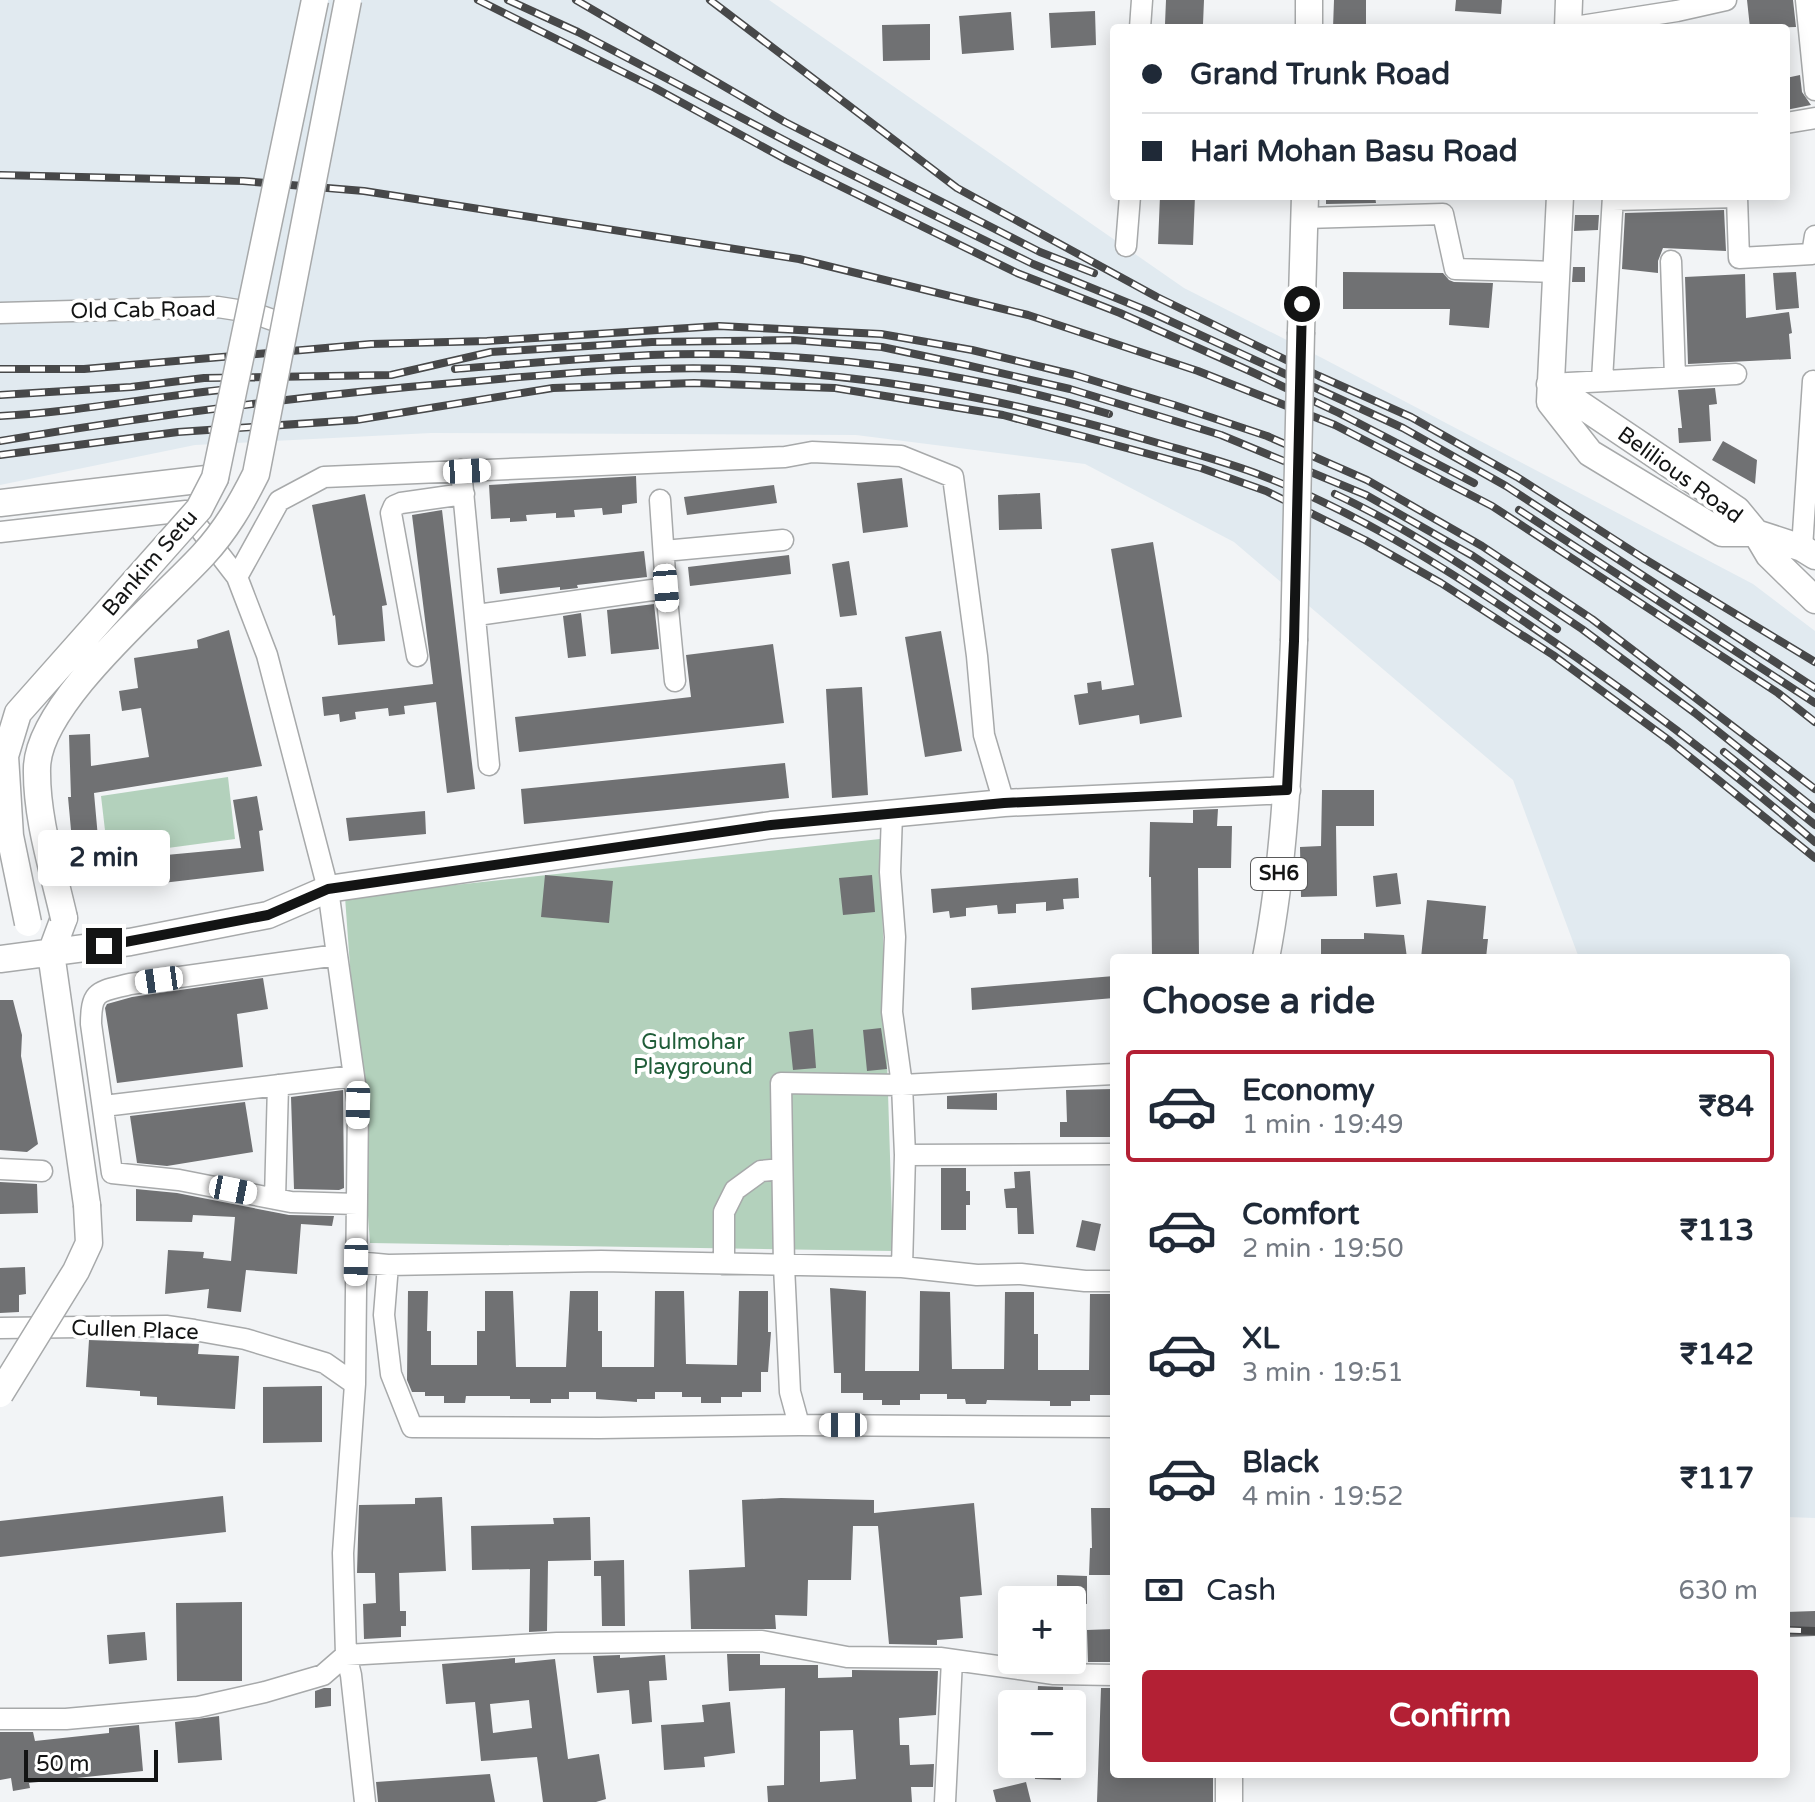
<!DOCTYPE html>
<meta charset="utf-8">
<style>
:root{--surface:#fff;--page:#f6f6f7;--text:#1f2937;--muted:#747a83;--line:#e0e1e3;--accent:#b32034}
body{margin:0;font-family:"Varela Round",sans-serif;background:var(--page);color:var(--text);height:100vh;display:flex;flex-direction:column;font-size:30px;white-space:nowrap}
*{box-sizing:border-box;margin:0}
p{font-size:26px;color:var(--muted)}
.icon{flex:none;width:44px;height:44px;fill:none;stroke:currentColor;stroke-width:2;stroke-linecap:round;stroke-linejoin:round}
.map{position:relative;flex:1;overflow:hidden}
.details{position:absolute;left:1110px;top:954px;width:680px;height:824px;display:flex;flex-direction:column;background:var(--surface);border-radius:8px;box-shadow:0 4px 20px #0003}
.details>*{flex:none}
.guide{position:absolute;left:1110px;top:24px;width:680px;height:176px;border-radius:8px;box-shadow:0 4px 20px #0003;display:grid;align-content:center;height:176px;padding:0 32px;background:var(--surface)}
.tools{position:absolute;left:998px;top:1586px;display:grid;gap:16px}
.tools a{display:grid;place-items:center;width:88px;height:88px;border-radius:8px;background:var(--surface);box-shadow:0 4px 20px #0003;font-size:40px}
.scale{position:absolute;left:24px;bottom:20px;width:134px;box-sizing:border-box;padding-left:8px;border:4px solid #131414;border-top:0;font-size:22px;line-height:28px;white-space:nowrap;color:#131414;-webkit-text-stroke:6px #fff;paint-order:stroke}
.end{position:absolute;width:36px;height:36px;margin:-18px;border:10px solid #131414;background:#fff;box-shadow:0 0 0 4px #fff}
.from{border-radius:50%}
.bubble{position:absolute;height:56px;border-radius:8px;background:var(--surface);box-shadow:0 4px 20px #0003;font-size:26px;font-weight:700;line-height:56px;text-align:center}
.car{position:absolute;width:24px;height:48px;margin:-24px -12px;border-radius:10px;box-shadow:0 0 6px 2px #0007;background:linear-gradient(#fff 24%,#345 0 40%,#fff 0 76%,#345 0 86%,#fff 0)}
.guide b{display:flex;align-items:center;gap:28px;height:76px;font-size:30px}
.guide b+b{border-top:2px solid var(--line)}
.guide i{width:20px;height:20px;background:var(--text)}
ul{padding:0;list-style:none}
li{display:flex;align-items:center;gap:24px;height:112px;margin:0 16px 12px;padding:0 16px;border:4px solid transparent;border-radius:8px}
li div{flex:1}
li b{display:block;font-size:30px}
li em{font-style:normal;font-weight:700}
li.on{border-color:var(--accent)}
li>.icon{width:72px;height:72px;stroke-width:1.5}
h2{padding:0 32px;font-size:36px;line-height:96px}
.pay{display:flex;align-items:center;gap:20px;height:88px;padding:0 32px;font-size:30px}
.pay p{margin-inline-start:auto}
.primary-button{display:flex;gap:16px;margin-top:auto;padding:16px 32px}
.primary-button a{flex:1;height:92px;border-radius:8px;background:var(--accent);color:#fff;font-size:32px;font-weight:700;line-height:92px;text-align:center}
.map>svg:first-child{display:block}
.built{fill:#e1eaf0}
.green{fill:#b3d1bc}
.building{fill:#707173;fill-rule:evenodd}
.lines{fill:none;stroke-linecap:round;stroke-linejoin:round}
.minor-casing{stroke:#a7a9aa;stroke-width:23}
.major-casing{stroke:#a7a9aa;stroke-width:29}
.minor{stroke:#fff;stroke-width:20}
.major{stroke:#fff;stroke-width:26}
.rail-casing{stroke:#474849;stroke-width:8}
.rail{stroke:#fff;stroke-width:5;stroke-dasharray:15;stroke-linecap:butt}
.major-bridge-casing{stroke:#a7a9aa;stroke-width:29;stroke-linecap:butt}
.major-bridge{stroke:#fff;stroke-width:26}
.route{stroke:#131414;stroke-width:10}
.labels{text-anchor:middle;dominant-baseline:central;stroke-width:8;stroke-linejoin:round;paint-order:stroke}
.shield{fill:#fff;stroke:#5a5a5a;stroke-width:2}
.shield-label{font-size:20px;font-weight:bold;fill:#131414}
.street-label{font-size:22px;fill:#131414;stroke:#fff}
.park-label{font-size:22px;fill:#205d39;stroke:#fff}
</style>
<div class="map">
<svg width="1815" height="1802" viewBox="0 0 1815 1802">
<rect width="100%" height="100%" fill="#f2f4f6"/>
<path class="built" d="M0,0H769L1184,288L1324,359L1753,584L1815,631V1518L1786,1517V958H1579L1513,780L1234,542L1085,464L856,435L431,433L195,445L0,485Z"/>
<path class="green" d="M228,777L235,839L108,856L101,796Z
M880,839L893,1251L370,1243L345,897Z"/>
<path class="building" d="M1166,0H1204L1203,24H1165Z
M1334,0H1366V28H1333Z
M1456,0H1502L1501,14L1455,11Z
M1747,0H1793L1796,27L1750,28Z
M1095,11L1096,45L1051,48L1049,13Z
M1011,12L1014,50L962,54L959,16Z
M930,24V60L883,61L882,25Z
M1800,75L1802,92L1811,105L1786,110V78Z
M1160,196H1195L1193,245L1158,244Z
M1326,196H1375L1376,203L1326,204Z
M1724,210L1726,251L1663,248L1658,261V273L1622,269L1625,213Z
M1575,215H1599L1598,230L1574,231Z
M1573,267H1585V282H1572Z
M1343,272L1443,273L1449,280L1454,282L1493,283L1489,328L1449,325L1450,309H1343Z
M1796,272L1799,308L1776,310L1773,273Z
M1745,274L1746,318L1789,312L1792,333L1789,334L1791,359L1688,364L1685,277Z
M1715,388L1717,404L1709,405L1711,441L1679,443L1678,428H1682L1678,390Z
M1723,441L1757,460L1755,484L1712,460Z
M636,476L637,503L622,505V513L603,515L602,508L574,510L575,517L556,518V513L526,515L527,521L510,522V518L491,519L489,485Z
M902,478L908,527L863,533L857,483Z
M774,485L777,503L687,515L684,497Z
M1040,493L1042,529L999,530L998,495Z
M365,494L387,605L382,606L385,641L338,645L335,615L333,616L312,505Z
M442,510L475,789L447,793L436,702L404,706L405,714L389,716L388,708L355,712L356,719L340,722L339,714L324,716L322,697L433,684L412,515Z
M1153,542L1182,717L1140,724L1139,715L1079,725L1074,695L1088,693L1087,683L1101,681L1102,690L1134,685L1111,549Z
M644,551L647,577L577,585L578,588L560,590V587L500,594L497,568Z
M789,555L791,574L690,586L688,567Z
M849,561L857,615L840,617L832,564Z
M654,604L659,649L611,654L607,610Z
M581,613L586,656L568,658L563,616Z
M229,630L262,766L94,793L99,849L73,852L68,797H71L69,735L90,734L91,766L149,757L141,708L122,711L119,691L138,688L134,658L198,648L197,640Z
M941,631L962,751L925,757L905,637Z
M773,644L784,723L519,752L515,717L691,697L686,655Z
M862,687L868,795L832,798L826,689Z
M785,763L789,798L524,824L521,789Z
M1322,790H1374V826H1336L1337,896L1301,897L1300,847L1321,846Z
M257,796L263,830L259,831L264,871L137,886L134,858L241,848L233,800Z
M1218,809L1217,826H1232L1231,868H1198L1199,956L1152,957L1151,877H1149L1150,822L1193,823V810Z
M425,811L426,834L349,841L346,818Z
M1397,873L1401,904L1376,907L1373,876Z
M545,875L613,881L609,923L541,917Z
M872,875L875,912L843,915L839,878Z
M1078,878L1079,898L1063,899L1064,909L1046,911V902L1016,904V913L998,914L997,905L966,908V916L950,918L949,911L933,913L931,889Z
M1427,900L1486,906L1483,939H1488L1486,958H1421Z
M1364,933L1404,935L1407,958H1321V939H1364Z
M1114,976V998L972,1010L971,988Z
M263,978L268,1009L237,1014L243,1067L117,1083L105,1008L107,1004L132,997Z
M0,1000H13L22,1035L21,1056L38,1144L27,1152L0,1150Z
M881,1028L887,1069L867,1071L863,1030Z
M813,1029L816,1068L793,1070L789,1032Z
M1114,1089V1137H1060V1122H1067L1066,1090Z
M343,1090L344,1188L339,1190L294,1189L291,1097Z
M997,1093V1110L947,1109V1096Z
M245,1102L253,1152L167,1166L137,1163L130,1116Z
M941,1168H966V1191H970V1205H966V1230H941Z
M1030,1171L1034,1234H1018L1017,1208H1006L1004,1189L1015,1188L1014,1172Z
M0,1182L37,1184L38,1213L0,1214Z
M136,1189L177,1193L289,1215L334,1216L332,1226L301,1224L297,1274L246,1270L241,1312L207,1308L209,1289L165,1294L168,1250L204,1252L203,1258L231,1261L235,1217L193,1215L192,1222L136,1221Z
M1082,1220L1101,1224L1095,1251L1076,1247Z
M25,1267L26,1294L19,1295V1312L0,1313V1268Z
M830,1288L866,1291L865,1371H919L920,1291L950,1292L952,1369H1004L1005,1292H1034V1334H1038V1370H1089L1090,1294H1114V1395H1090V1401H1071V1406H1050V1401L987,1400L986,1404H966L965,1399H947V1394H920V1400H900V1405H882V1400H863V1393H841V1373H834Z
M408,1291H428L427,1331H431V1365H477V1331H485V1291H513L516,1367H566L570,1291H598V1331H602V1367H654L655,1291H684L686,1364L737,1365L739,1291H768V1332H771L768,1372H761V1392H742V1397H721V1403H701V1397H682V1392H655V1399H637V1402L596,1399V1392H569V1399H551V1403H530V1399H510V1396H466L465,1403H444V1396H425V1392H412L407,1380Z
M89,1340L199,1344L198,1354L239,1356L235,1409L157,1405V1397L140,1396V1391L86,1387Z
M322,1386V1442L263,1443V1387Z
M223,1496L226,1532L0,1557V1521Z
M442,1497L446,1571L399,1573L400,1611H406V1626H401V1637L364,1639L363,1604L376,1603L375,1573H357L359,1505L415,1504V1498Z
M781,1498L874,1500V1513L974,1503L982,1595L960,1597L963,1638L937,1640V1645L889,1644L878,1526H853L851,1580H808L807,1616L775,1615L776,1629H691L689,1570L745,1567L742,1500Z
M1091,1508H1114V1575H1089L1090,1548H1092Z
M590,1517L591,1560L548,1561L547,1631L529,1632L530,1569L472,1570L471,1526L554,1524L553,1518Z
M624,1560L625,1626H602L601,1576H594V1561Z
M1057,1575L1087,1576V1604L1057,1600Z
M242,1602V1681H177L176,1603Z
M1815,1611V1636L1786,1637V1612Z
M1114,1629V1662H1088L1087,1630Z
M145,1632L147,1660L109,1664L107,1635Z
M727,1654H760V1665H818V1678L852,1677V1670L938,1671L936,1715L899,1718L900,1745H909L910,1765L934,1764L933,1787H911L912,1802H768L767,1786L784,1785L785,1688L729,1691ZM853,1730L856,1779L820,1782V1731Z
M620,1655V1658L665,1655L667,1680L649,1681L652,1722L632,1724L629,1690L597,1693L593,1656Z
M515,1658V1663L555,1659L568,1759L599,1754L606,1799L596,1802H543L537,1757L481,1761L475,1702L446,1704L442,1664ZM529,1700L532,1728L493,1733L490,1704Z
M1038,1686L1063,1687V1704H1037Z
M324,1688H331V1706L315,1708V1691Z
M1101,1688H1114V1774H1213V1802H1097Z
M730,1702L735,1753L704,1757L705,1767L664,1770L661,1725L704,1722L702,1705Z
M219,1716L222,1760L178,1763L175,1722Z
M139,1725L143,1771L29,1783L30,1788L13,1791L11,1778L0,1780V1732H33L35,1741L109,1733V1728Z
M1035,1764H1061V1780L1035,1779Z
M490,1774L495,1802H378L376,1782Z
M1026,1782L1031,1802H996L993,1790Z"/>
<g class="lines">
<g class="minor-casing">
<path id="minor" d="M1806,0L1815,90
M1140,28L1142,0
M1568,28L1677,11L1726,0
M1786,123L1815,118
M1613,200L1737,197L1739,258L1812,254L1815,236
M1305,218L1443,214L1455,269L1556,272
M1126,246L1130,196
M1671,261L1675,377
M0,313L218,307L250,312L284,324
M1602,380L1613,196
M1550,384L1736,374
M461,470L489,765
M660,500L666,588
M0,532L186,511L237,577L267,655L328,889L337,955L358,1105L355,1384L343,1553L346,1655L351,1675L365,1802
M1802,548L1813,381
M664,551L783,540
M237,577L279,501L324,477L785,457L812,452L901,456L953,477L977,656L984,735L1004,803
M477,615L666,588L675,681
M417,656L391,513L394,506L401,503L464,494
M892,814L890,872L895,937L892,1012L902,1085L905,1155L902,1267
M337,955L130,984C99,992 91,989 91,1024L112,1173L179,1180L291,1202L357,1204
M104,1106L354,1076
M905,1155L1114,1154
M0,1169L42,1171
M275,1199L278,1085
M356,1262L388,1265L601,1261L902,1267L977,1275L1021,1274L1085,1281H1114
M724,1264V1212L735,1190L761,1171L782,1169
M388,1265L384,1315L391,1374L412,1427L600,1428L799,1425L1114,1427
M0,1328L166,1326L194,1330L245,1339L325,1363L355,1384
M799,1425L790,1392L784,1266L781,1083L902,1085L1114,1074
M0,1719H66L198,1707L265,1692L323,1675L346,1655L557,1643L762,1641L847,1657L940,1658L1054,1674L1114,1675
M945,1802L952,1660"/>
</g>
<g class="major-casing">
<path id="major" d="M1309,28V0
M1568,28L1569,0
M1560,196L1550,402L1590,453L1722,533H1756L1802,548L1815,556
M1301,332L1305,196
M1550,384L1737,510L1756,533L1769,555L1815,600
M0,503L215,478
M64,918L51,953L87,1205
M1266,958C1286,854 1289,747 1294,641
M0,959L130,942L268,915L328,889L771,825L1004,803L1287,790
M1229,1802V1774"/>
</g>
<use href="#minor" class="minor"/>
<use href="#major" class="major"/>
<g class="rail-casing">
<path id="rail" d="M478,0L655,88L787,160L1017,273L1120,313L1252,372L1339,413L1474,483
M508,0L578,32L828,163L1033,264L1148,311L1403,428L1506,486L1815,688
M576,0L785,122L1040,252L1094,273
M710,0L957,188L1157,297L1319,376L1411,417L1517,477L1643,558L1815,662
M0,175L243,181L364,191L799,259L1028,315L1198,371L1335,425L1492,506L1778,693L1815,722
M0,369H84L371,344L487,341L719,326L881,334L972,350L1075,375L1174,405L1267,436L1367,480L1482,546L1592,619L1815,789
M455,369C520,364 585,358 650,355C803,349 963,370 1109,414
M0,395L131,387L204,378L391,375L491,352L652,342L793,340L882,347L966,365L1070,389L1221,435L1366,495L1473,556L1582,629L1695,713L1815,809
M0,416C81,412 160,395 240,388
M0,441C154,415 309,395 465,382C571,372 680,363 787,372C915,382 1028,405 1151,441C1188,452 1227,462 1263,476C1354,511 1439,564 1519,618C1622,687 1721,761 1815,842
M0,455L178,432L356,420L553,388L694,383L835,388L1003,415L1201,468L1266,491L1365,540L1441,583L1553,655L1670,741L1815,858
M1335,494C1414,531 1485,580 1557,629
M1519,510L1815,703
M1724,752L1815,825
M1786,1630L1815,1631"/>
</g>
<use href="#rail" class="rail"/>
<g class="major-bridge-casing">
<path id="major-bridge" d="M1294,641L1301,332
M64,918C53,869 36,818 37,768C38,703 159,603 203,555C226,530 241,504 256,474L348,0
M28,923L10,836L5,756L18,713L199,509L215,478L315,0
M0,1394L76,1271L89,1243L87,1205"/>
</g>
<use href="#major-bridge" class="major-bridge"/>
</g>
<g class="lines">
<path class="route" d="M104,946L268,915L328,889L771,825L1004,803L1287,790L1294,641L1302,304"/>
</g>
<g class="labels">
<rect class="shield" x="1251" y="858" width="56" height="32" rx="6"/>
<g class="shield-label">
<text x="1279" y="874">SH6</text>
</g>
<g class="street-label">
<text transform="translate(143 310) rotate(-1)">Old Cab Road</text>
<text transform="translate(1680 475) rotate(36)">Belilious Road</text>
<text transform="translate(150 563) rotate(-49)">Bankim Setu</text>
<text transform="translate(135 1330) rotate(2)">Cullen Place</text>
</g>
<g class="park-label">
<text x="693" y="1042">Gulmohar<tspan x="693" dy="25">Playground</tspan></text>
</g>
</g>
</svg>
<div class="tools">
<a>+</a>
<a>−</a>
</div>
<div class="scale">50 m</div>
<i class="end from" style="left:1302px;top:304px"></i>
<i class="end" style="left:104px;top:946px"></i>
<div class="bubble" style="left:38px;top:830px;width:132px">2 min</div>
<i class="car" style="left:467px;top:471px;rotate:87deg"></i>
<i class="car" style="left:666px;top:588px;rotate:175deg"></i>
<i class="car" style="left:159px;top:980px;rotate:262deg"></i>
<i class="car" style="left:358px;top:1105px;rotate:181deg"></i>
<i class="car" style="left:233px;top:1190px;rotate:101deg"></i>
<i class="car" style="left:356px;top:1262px;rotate:181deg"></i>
<i class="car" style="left:843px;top:1425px;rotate:270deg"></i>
<div class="guide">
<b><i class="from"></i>Grand Trunk Road</b>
<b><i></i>Hari Mohan Basu Road</b>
</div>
<section class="details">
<h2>Choose a ride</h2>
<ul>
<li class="on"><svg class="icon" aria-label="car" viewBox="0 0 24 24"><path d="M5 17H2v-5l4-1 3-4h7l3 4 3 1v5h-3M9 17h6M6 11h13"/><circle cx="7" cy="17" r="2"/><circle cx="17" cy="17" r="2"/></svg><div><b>Economy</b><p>1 min · 19:49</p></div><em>₹84</em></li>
<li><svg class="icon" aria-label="car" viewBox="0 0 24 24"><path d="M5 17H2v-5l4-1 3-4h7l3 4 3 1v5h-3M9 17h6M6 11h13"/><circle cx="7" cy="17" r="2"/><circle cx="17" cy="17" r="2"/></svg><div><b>Comfort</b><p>2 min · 19:50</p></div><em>₹113</em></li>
<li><svg class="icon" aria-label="car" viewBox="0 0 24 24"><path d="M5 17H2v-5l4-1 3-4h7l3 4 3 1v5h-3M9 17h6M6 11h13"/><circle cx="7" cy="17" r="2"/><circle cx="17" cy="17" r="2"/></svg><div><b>XL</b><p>3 min · 19:51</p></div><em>₹142</em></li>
<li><svg class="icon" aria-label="car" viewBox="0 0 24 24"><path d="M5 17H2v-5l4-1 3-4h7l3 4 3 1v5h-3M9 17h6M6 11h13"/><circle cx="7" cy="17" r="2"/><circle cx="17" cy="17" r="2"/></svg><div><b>Black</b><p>4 min · 19:52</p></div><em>₹117</em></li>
</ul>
<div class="pay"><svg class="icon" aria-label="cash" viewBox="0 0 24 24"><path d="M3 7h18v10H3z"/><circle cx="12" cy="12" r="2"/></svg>Cash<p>630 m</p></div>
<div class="primary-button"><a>Confirm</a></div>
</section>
</div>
